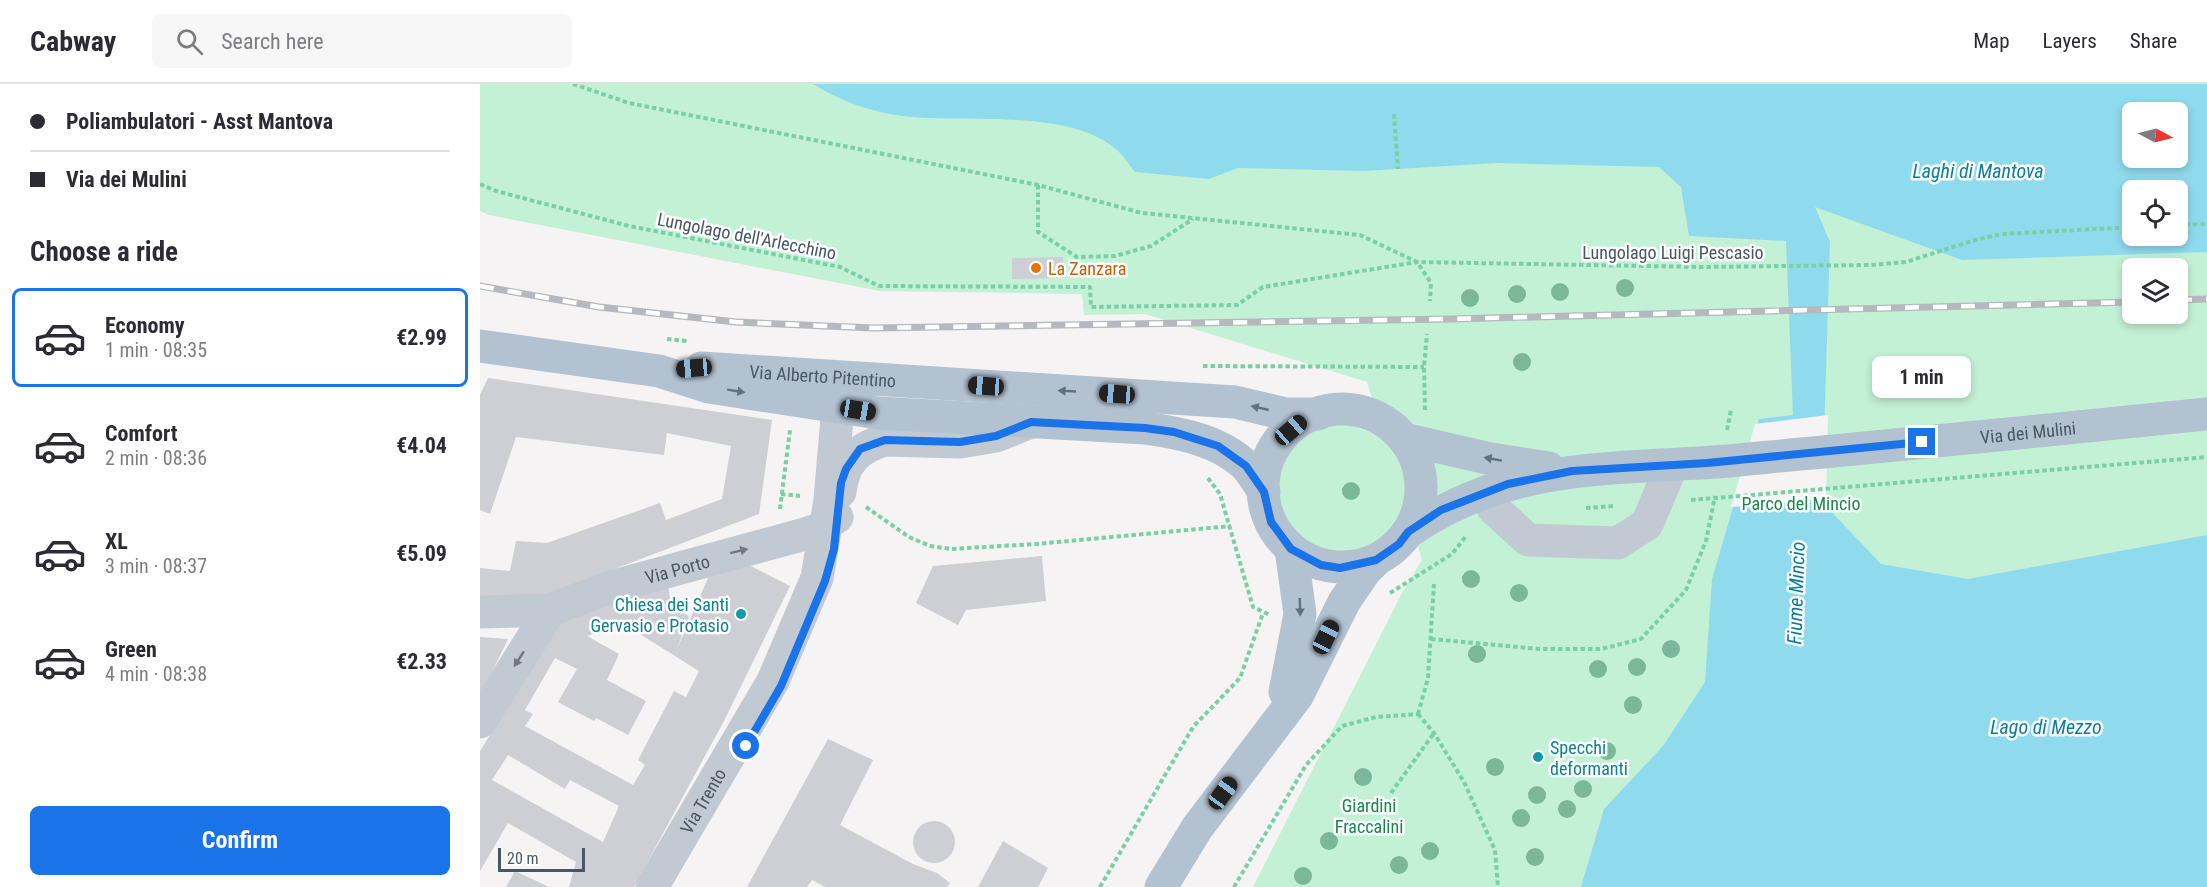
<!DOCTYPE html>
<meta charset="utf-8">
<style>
:root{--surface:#fff;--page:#f7f7f7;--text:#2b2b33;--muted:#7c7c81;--line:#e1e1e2;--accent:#1a73e8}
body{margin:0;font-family:"Roboto Condensed",sans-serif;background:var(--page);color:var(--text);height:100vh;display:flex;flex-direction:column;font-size:22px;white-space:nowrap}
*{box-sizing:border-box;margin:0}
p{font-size:20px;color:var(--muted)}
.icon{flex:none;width:33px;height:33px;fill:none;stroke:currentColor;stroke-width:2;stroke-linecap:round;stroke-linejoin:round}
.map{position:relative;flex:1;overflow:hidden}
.side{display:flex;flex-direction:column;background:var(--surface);width:480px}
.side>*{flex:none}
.banner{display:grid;align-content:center;height:132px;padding:0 30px;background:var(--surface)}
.needle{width:39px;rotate:97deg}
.tools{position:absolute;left:1642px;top:18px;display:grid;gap:12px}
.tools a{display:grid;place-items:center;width:66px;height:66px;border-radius:9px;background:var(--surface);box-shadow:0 3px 9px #0003;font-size:30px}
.scale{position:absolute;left:18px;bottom:15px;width:87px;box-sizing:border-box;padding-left:6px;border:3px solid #4a5661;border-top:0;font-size:16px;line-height:21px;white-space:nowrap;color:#4a5661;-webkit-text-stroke:4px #fff;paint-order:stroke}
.end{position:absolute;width:27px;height:27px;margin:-14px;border:8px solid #1a73e8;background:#fff;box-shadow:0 0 0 3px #fff}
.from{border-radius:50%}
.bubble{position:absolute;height:42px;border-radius:9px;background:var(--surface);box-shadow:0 3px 9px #0003;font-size:20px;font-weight:700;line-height:42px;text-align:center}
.car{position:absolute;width:18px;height:36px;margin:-18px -9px;border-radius:8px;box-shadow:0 0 4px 2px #0007;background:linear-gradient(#222 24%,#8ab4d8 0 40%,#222 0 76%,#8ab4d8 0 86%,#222 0)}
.banner b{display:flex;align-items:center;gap:21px;height:57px;font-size:22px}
.banner b+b{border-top:2px solid var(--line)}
.banner i{width:15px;height:15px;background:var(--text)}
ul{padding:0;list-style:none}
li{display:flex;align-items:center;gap:18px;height:99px;margin:0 12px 9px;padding:0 18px;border:3px solid transparent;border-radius:9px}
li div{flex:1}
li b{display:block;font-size:22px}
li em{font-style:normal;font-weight:700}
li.on{border-color:var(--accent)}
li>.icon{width:54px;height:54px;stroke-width:1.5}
h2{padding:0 30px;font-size:27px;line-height:72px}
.button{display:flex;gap:12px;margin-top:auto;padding:12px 30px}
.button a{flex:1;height:69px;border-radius:9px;background:var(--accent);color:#fff;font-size:24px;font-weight:700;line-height:69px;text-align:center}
header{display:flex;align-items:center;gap:36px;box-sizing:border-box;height:84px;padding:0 30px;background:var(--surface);border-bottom:2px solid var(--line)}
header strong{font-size:28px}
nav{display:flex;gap:33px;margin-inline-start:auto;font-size:21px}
.search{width:420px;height:54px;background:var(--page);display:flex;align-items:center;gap:15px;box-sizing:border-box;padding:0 21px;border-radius:9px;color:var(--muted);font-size:22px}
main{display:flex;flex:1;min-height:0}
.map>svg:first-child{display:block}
.green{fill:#c3f1d5;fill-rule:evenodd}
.water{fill:#90daee;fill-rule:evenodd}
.pier{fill:#f5f3f3}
.building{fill:#cdcfd5;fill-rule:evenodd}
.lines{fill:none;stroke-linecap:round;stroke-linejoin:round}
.path{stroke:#7ad0a6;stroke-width:4;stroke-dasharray:4.5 3;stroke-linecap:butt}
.minor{stroke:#c1cad2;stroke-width:33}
.major{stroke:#b3c2d1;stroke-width:33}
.rail-casing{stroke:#b5b8bd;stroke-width:7}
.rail{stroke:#fff;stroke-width:4.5;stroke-dasharray:14;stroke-linecap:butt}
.tree{fill:#7bb799}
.oneway{fill:#64717d}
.oneway2{fill:#6e7983}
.route{stroke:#1a73e8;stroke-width:8}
.food-dot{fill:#e8710a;stroke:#fff;stroke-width:2}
.culture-dot{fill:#0f9aa8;stroke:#fff;stroke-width:2}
.labels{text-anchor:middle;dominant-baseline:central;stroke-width:5;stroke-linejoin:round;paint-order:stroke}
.street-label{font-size:18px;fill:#4a5661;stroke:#fff}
.food-label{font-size:18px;fill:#c56008;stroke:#fff;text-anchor:start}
.park-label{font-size:18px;fill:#17864f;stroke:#fff}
.culture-label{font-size:18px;fill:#0d838f;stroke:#fff;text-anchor:end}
.water-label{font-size:20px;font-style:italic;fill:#0c7c9b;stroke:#fff}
</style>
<header>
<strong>Cabway</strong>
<div class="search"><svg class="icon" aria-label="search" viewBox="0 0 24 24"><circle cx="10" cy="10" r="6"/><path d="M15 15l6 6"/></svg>Search here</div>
<nav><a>Map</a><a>Layers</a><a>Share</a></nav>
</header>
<main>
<section class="side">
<div class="banner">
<b><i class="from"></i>Poliambulatori - Asst Mantova</b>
<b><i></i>Via dei Mulini</b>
</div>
<h2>Choose a ride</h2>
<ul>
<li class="on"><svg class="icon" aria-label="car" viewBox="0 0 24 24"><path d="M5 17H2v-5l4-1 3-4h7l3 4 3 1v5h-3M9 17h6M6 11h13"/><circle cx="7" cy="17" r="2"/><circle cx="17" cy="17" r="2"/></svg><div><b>Economy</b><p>1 min · 08:35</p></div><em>€2.99</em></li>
<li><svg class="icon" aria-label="car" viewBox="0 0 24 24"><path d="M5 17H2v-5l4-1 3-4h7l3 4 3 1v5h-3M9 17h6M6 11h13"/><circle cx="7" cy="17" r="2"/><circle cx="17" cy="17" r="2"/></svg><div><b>Comfort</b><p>2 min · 08:36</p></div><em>€4.04</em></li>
<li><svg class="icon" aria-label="car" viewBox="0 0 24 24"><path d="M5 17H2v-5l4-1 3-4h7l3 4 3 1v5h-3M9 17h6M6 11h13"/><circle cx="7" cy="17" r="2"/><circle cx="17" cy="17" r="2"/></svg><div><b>XL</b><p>3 min · 08:37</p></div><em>€5.09</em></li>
<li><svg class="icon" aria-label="car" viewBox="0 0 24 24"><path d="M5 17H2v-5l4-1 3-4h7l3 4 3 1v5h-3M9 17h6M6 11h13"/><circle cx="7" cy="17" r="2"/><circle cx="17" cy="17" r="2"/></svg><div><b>Green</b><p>4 min · 08:38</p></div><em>€2.33</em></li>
</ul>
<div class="button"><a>Confirm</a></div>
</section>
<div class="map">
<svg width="1727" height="803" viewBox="0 0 1727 803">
<rect width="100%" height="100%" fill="#f5f3f3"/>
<path class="green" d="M0,0H1727V803H773L923,507L942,476L924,419C894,505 775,464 803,383C808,367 821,354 836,347C860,336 885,342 905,357L887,298L665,230L604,231L602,210L400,207L9,131L0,127ZM1653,28H1698V74H1653ZM1653,106H1698V152H1653ZM1653,184H1698V230H1653Z"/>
<path class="water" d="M333,0H1727V168L1482,176L1335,123L1350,158L1342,418L1401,480L1488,495L1727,451V803H1101L1124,725L1183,662L1225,598L1232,495L1279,335L1313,331L1306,157L1209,152L1201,103L1179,83L1017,79L884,87L758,84L729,95L655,88C649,81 644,72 637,66C588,23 485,40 423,32C391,28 360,17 333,0ZM1653,28H1698V74H1653ZM1653,106H1698V152H1653Z"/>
<path class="pier" d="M1348,331L1346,415L1251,423L1275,340Z"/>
<path class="building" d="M583,173V194L532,195V174Z
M8,294L292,336L279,430L58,514L0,517V484L30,487L36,457L67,459L180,419L186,436L242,415L251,362L187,349L184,371L36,353L10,430L0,426V311Z
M562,472L566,517L486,526L478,541L436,519L453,482Z
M261,477L310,502L245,635L154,803H89L96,778L28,739L0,787V667L22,632L71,536L188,498L191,523L209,532L197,565L232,485ZM152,535L155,547L219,587L206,613L194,607L158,676L165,681L153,701L45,642L53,630L45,626L75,574L97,585L78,618L114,637L116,634L148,651L166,617L127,596L139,570L107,552ZM28,671L85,705L90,696L139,722L123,758L12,696Z
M0,553L28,555L0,613Z
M348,655L393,676L360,741L433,780L457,789L470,799L467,803H345L332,796L327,803H267Z
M433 758a21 21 0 1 1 42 0a21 21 0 1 1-42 0Z
M523,757L568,784L558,803H498Z
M35,787L69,803H26Z"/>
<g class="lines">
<path class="path" d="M93,0L149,19L558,101L662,129L880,151L937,178L951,199L950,217
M914,30L918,85
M0,100L16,107L149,142L360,183L399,202L610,203L611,223L757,221L783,203L937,178L1223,183L1391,181L1426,178L1495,156L1522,150L1653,143
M558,101V148L597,173L635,172L671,162L713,135
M1698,141L1727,140
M187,255L207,257
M723,282L944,283
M945,326L944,283L947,250
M1247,346L1251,326
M728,394L740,410L773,523L790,531
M301,410L320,412
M1211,416L1727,373
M386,423L429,453L450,462L471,465L556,460L751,442
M1106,424L1134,422
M300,425L310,346
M910,509L972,470L987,451
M951,555L1060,565H1121L1161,555L1206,506L1226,457L1235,412
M938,630L954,649L984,698L1015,766L1018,803
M938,630L948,594L954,500
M911,709L954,649
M620,803L713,643L760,594L783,529
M754,803L826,681L862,642L896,633L938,630"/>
<g class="minor">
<path d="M1008,407L1013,424L1048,456L1138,459L1167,440L1192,381"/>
<path d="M360,408C363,379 377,364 405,356L480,358L516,352L551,338"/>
<path id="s1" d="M0,528L70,526L131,503L325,450L337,446L357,433"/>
<path d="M0,638L70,526"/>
<path id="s2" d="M172,803L293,597L337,494L350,416L358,322C364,313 369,308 380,307"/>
</g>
<g class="major">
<path d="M0,262L179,287L229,303L398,329L665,344C700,349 738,356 765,381C772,388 778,399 784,408"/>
<path id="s3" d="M221,284L755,318L806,330H838"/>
<circle cx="862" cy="404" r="79"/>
<path d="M924,355L1011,375L1069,384"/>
<path id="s4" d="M928,448C1021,384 1112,385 1220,379C1258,377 1295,372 1333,369C1464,357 1596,343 1727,330"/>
<path d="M805,608L820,530L811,465"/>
<path d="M681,803L717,744L817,612L864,518L885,487L896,476"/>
</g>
<g class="rail-casing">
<path id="rail" d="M0,202L119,223L256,238L393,244L970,235L1653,218
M1698,216L1727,215"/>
</g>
<use href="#rail" class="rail"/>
</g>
<g class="tree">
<circle cx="1145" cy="204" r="9"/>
<circle cx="1080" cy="208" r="9"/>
<circle cx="1037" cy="210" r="9"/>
<circle cx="990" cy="214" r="9"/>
<circle cx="1042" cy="278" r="9"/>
<circle cx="871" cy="407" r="9"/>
<circle cx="991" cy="495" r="9"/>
<circle cx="1039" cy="509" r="9"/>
<circle cx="1191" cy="565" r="9"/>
<circle cx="997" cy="570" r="9"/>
<circle cx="1157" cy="583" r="9"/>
<circle cx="1118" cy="585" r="9"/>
<circle cx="1153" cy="621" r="9"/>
<circle cx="1127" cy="667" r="9"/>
<circle cx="1015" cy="683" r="9"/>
<circle cx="883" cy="693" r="9"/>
<circle cx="1103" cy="705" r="9"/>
<circle cx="1057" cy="711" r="9"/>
<circle cx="1087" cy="725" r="9"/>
<circle cx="1041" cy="734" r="9"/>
<circle cx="849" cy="757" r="9"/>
<circle cx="950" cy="767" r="9"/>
<circle cx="1055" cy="773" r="9"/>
<circle cx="919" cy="781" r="9"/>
<circle cx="823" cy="792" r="9"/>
</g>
<defs><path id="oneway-solid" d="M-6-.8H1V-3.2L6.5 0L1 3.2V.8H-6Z" transform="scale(1.5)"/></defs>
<g class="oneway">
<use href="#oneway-solid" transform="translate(256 307) rotate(9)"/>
<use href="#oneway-solid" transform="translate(587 307) rotate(-177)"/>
<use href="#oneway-solid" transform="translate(780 324) rotate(-167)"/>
<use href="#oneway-solid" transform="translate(1013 375) rotate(-170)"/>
<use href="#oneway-solid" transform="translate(820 523) rotate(89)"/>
</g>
<g class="oneway2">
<use href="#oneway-solid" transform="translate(259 467) rotate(-14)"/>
<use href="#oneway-solid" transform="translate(39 575) rotate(123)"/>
</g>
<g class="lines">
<path class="route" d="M266,662L301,602L345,497L354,465L361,399L366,385L380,365L405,356L480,358L516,352L551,338L665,344L694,348L738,362L766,382L784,408L791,438L811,465L841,481L860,484L896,476L919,460L928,448L961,426L1028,400L1092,387L1227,379L1442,358"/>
</g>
<circle class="food-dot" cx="556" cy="184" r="6"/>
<g class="culture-dot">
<circle cx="261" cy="530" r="6"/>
<circle cx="1058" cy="673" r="6"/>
</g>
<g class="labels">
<g class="street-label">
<text transform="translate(267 152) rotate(11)">Lungolago dell'Arlecchino</text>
<text x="1193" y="168">Lungolago Luigi Pescasio</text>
<text stroke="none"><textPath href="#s3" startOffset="122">Via Alberto Pitentino</textPath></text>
<text stroke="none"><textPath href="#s4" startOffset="634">Via dei Mulini</textPath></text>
<text stroke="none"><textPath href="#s1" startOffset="204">Via Porto</textPath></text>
<text stroke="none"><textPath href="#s2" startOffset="100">Via Trento</textPath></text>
</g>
<g class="food-label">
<text x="568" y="184">La Zanzara</text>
</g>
<g class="park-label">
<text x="1321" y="419">Parco del Mincio</text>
<text x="889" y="721">Giardini<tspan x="889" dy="21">Fraccalini</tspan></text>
</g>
<g class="culture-label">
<text x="249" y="520">Chiesa dei Santi<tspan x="249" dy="21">Gervasio e Protasio</tspan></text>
<text x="1070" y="663" text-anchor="start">Specchi<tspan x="1070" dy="21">deformanti</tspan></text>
</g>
<g class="water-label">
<text x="1498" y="87">Laghi di Mantova</text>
<text transform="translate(1316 509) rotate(-88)">Fiume Mincio</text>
<text x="1566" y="643">Lago di Mezzo</text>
</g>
</g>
</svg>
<div class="tools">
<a><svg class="needle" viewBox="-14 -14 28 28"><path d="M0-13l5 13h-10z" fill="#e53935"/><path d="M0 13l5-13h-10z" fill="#7c7c81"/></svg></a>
<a><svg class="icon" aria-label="locate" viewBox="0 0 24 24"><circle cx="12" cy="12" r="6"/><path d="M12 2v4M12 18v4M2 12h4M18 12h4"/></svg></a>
<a><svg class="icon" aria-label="layers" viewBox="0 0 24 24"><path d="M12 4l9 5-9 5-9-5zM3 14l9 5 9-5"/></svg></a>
</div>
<div class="scale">20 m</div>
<i class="end from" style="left:266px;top:662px"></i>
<i class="end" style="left:1442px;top:358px"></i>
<div class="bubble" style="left:1392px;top:272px;width:99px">1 min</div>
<i class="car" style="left:214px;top:284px;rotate:265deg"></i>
<i class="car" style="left:506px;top:302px;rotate:274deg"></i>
<i class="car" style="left:637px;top:310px;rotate:274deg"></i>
<i class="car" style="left:378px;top:326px;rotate:99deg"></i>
<i class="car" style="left:811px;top:346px;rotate:49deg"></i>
<i class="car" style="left:846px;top:553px;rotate:26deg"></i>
<i class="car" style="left:743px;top:709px;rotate:36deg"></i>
</div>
</main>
